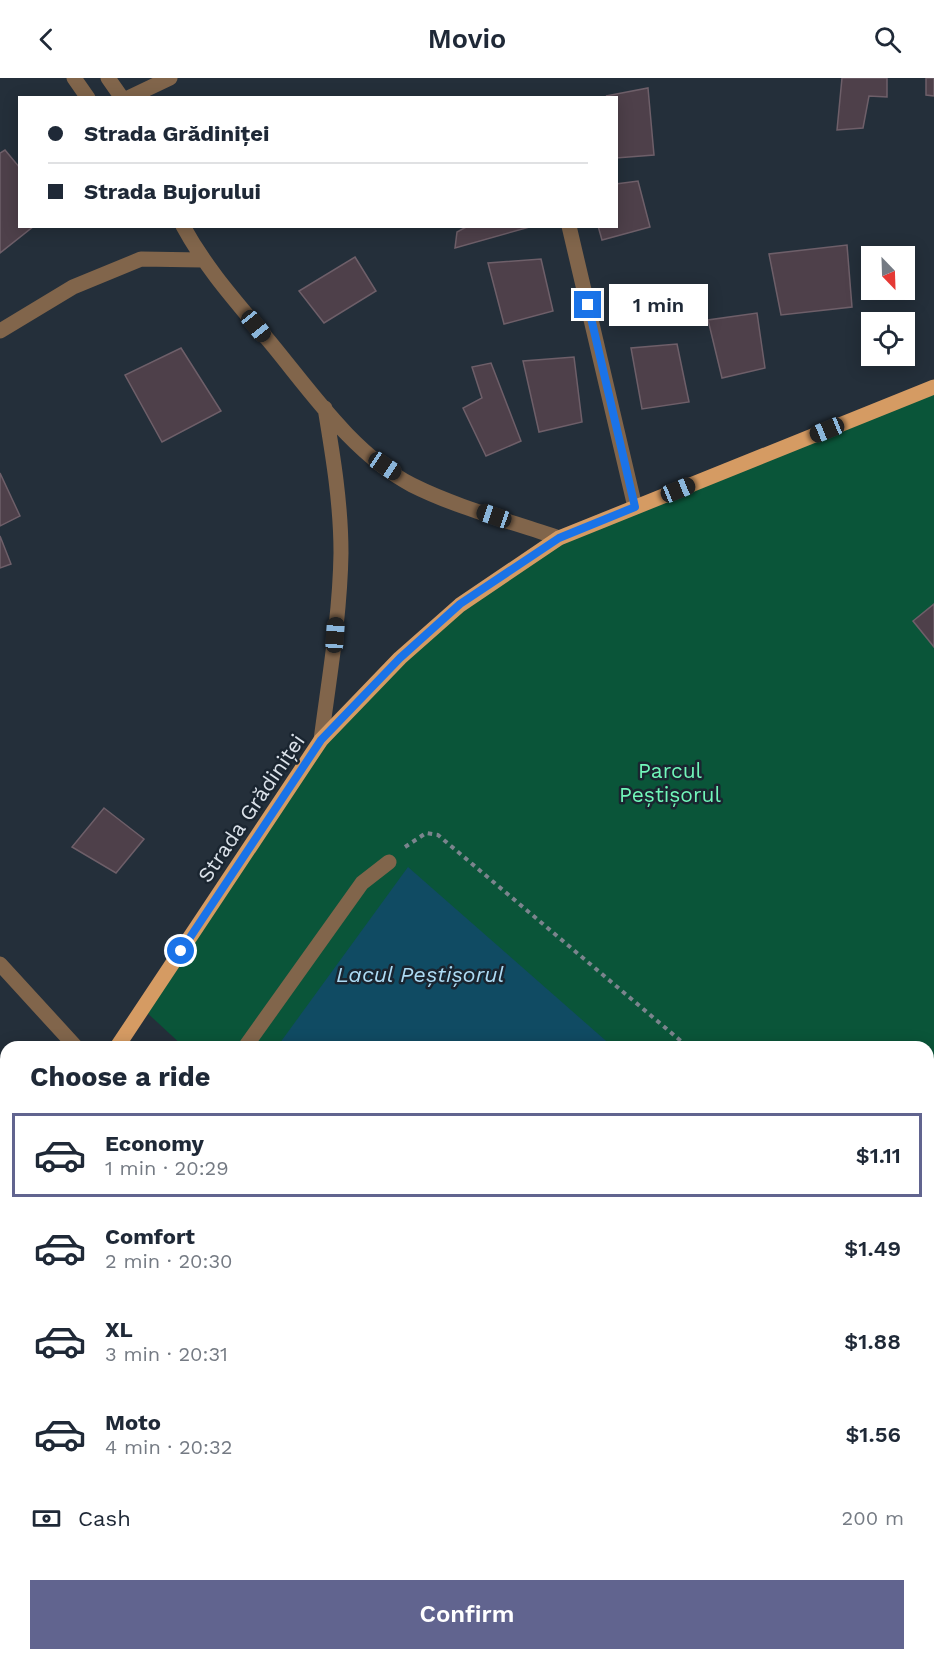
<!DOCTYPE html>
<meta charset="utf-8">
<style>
:root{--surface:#fff;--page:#f2f2f3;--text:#1f2937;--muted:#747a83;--line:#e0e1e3;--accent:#61648f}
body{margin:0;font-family:"Work Sans",sans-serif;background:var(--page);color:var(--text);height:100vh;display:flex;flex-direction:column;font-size:22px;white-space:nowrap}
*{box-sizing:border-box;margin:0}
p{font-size:20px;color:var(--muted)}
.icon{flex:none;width:33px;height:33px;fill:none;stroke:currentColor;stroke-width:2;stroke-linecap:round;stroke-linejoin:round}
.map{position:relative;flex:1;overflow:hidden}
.side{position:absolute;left:0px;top:963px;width:934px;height:620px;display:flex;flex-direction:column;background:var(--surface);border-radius:18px 18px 0 0;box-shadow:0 3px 15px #0003}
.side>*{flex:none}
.banner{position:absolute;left:18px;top:18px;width:600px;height:132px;border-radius:0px;box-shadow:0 3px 15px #0003;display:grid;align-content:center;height:132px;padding:0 30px;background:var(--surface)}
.needle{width:39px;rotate:157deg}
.buttons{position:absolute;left:861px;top:168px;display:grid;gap:12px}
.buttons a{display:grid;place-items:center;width:54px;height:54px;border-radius:0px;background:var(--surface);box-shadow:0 3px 15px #0003;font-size:30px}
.end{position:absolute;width:27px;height:27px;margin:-14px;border:8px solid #1a73e8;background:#fff;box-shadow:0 0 0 3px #fff}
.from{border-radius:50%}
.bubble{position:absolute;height:42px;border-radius:0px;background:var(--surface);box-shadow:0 3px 15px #0003;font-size:20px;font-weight:600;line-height:42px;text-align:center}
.car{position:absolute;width:18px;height:36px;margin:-18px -9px;border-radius:8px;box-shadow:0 0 4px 2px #0007;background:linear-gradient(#222 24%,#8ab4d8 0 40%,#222 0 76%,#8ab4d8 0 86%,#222 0)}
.banner b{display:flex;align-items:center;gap:21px;height:57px;font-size:22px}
.banner b+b{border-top:2px solid var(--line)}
.banner i{width:15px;height:15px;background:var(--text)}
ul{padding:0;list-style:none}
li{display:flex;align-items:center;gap:18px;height:84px;margin:0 12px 9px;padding:0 18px;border:3px solid transparent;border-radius:0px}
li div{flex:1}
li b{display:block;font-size:22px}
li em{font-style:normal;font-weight:600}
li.active{border-color:var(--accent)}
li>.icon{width:54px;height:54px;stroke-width:1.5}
h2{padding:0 30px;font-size:27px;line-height:72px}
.pay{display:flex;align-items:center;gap:15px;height:66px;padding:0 30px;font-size:22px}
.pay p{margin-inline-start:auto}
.primary-button{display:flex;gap:12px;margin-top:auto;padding:12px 30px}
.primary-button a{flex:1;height:69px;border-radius:0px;background:var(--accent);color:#fff;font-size:24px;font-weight:600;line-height:69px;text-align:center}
header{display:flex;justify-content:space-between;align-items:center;height:78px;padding:0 30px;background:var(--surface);font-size:27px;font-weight:600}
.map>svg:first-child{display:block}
.green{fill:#0a5539}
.water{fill:#104b63}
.building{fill:#4e404a;stroke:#6e5f69;stroke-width:1.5}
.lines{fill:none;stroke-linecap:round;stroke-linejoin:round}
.path{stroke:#7b848d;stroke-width:4;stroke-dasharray:4.5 4.5;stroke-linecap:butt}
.minor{stroke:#81654b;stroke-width:15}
.tertiary{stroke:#81654b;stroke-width:15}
.primary{stroke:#d59b63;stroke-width:15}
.rail-casing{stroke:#818a93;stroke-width:7}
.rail{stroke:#1a2530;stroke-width:4.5;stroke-dasharray:14;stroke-linecap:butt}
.route{stroke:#1a73e8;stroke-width:8}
.labels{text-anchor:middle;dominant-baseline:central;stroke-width:5;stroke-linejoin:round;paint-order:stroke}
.park-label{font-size:21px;fill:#71f7ba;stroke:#1a2530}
.street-label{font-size:21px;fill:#dbe2ea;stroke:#1a2530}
.water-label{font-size:22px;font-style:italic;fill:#addbf4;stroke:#1a2530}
</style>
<header><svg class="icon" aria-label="back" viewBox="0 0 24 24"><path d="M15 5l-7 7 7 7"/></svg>Movio<svg class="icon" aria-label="search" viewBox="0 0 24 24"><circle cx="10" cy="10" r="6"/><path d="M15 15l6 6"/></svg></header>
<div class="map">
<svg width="934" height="1582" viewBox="0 0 934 1582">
<rect width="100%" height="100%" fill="#242f3a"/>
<path class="green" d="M934,309V1582H671L666,1577L928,1576V969H184L143,931L321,662L400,580L559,460Z"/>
<path class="water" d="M408,789L613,969H277Z
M929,1246L934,1251V1571L926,1582H768L763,1577L928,1576Z"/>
<path class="building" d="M842,0H887V19L869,18L863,50L837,52Z
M926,0H934V18L926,17Z
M648,10L654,77L616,80V20L606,18Z
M5,72L20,90V148H34L0,175V75Z
M638,103L650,149L602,162L598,148H616V106Z
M468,148H533L455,170L457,154Z
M847,167L852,229L781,237L769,176Z
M355,179L376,213L324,245L299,213Z
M541,181L553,233L504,246L488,185Z
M757,235L765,290L722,300L708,242Z
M677,266L689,324L642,331L631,270Z
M181,270L221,333L162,364L125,297Z
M574,279L582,344L539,354L523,283Z
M491,285L521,363L486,378L463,330L482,320L472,289Z
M0,395L20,438L0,448Z
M0,458L11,486L0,490Z
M934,526V569L913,543Z
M104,730L144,761L116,795L72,769Z"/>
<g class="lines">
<path class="path" d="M405,769L426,755L438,757L688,969
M928,1171L934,1176"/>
<path class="minor" d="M128,20L170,0
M569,148L635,429
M245,969L362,805L389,784"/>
<path class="tertiary" d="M74,0L88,20
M108,0L122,20
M183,148C208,194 241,229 274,269C314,318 355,377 412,407C458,430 510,443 559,460
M0,253L73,209L141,181L202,182
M321,662C329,601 340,538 341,475C341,426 333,378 325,330
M0,886L76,969
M666,1576L671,1582"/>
<path class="primary" d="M117,969L321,662L400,580L460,527L559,460L934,309
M0,1144L6,1135"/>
<g class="rail-casing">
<path id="rail" d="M0,1146L6,1152
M0,1175L6,1181
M350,1576L354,1582
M399,1576L404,1582
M430,1576L435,1582"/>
</g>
<use href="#rail" class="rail"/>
</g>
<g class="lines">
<path class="route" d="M181,873L321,662L400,580L460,526L559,460L635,429L588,227"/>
</g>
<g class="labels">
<g class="park-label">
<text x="670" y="692">Parcul<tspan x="670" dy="24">Peștișorul</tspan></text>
</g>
<g class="street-label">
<text transform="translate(251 730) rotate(-56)">Strada Grădiniței</text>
</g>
<g class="water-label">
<text x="420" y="896">Lacul Peștișorul</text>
</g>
</g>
</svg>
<div class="buttons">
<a><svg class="needle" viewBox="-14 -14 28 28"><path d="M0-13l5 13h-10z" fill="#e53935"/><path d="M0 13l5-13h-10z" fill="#747a83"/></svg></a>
<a><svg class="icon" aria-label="locate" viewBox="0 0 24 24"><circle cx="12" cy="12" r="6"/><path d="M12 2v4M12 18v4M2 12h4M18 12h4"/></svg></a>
</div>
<i class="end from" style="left:181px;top:873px"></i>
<i class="end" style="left:588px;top:227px"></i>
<div class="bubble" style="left:609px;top:206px;width:99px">1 min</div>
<i class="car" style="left:256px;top:248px;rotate:141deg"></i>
<i class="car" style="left:827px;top:352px;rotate:248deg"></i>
<i class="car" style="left:385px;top:388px;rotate:124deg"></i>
<i class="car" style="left:678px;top:412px;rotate:68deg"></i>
<i class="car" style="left:494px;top:438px;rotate:289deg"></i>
<i class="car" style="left:335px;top:557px;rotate:4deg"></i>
<div class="banner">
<b><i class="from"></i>Strada Grădiniței</b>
<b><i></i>Strada Bujorului</b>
</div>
<section class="side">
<h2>Choose a ride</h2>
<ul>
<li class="active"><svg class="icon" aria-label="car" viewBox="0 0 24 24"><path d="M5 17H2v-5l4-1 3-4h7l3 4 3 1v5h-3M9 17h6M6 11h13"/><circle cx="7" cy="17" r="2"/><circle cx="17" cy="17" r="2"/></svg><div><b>Economy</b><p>1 min · 20:29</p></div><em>$1.11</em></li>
<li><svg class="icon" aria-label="car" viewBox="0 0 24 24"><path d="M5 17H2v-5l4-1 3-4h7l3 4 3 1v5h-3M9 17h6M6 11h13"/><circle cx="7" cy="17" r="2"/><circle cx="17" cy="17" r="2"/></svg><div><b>Comfort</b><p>2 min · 20:30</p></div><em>$1.49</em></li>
<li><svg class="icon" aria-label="car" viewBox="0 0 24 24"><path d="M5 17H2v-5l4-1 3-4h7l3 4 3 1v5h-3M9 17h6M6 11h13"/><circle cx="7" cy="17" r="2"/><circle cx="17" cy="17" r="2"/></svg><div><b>XL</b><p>3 min · 20:31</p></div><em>$1.88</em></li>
<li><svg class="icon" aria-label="car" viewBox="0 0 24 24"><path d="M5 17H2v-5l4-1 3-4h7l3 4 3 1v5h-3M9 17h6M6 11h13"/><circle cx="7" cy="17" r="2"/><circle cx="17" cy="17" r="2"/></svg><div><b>Moto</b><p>4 min · 20:32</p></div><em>$1.56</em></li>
</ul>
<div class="pay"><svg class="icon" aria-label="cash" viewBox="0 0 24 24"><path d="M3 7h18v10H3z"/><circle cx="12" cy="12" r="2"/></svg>Cash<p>200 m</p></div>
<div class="primary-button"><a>Confirm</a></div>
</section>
</div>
